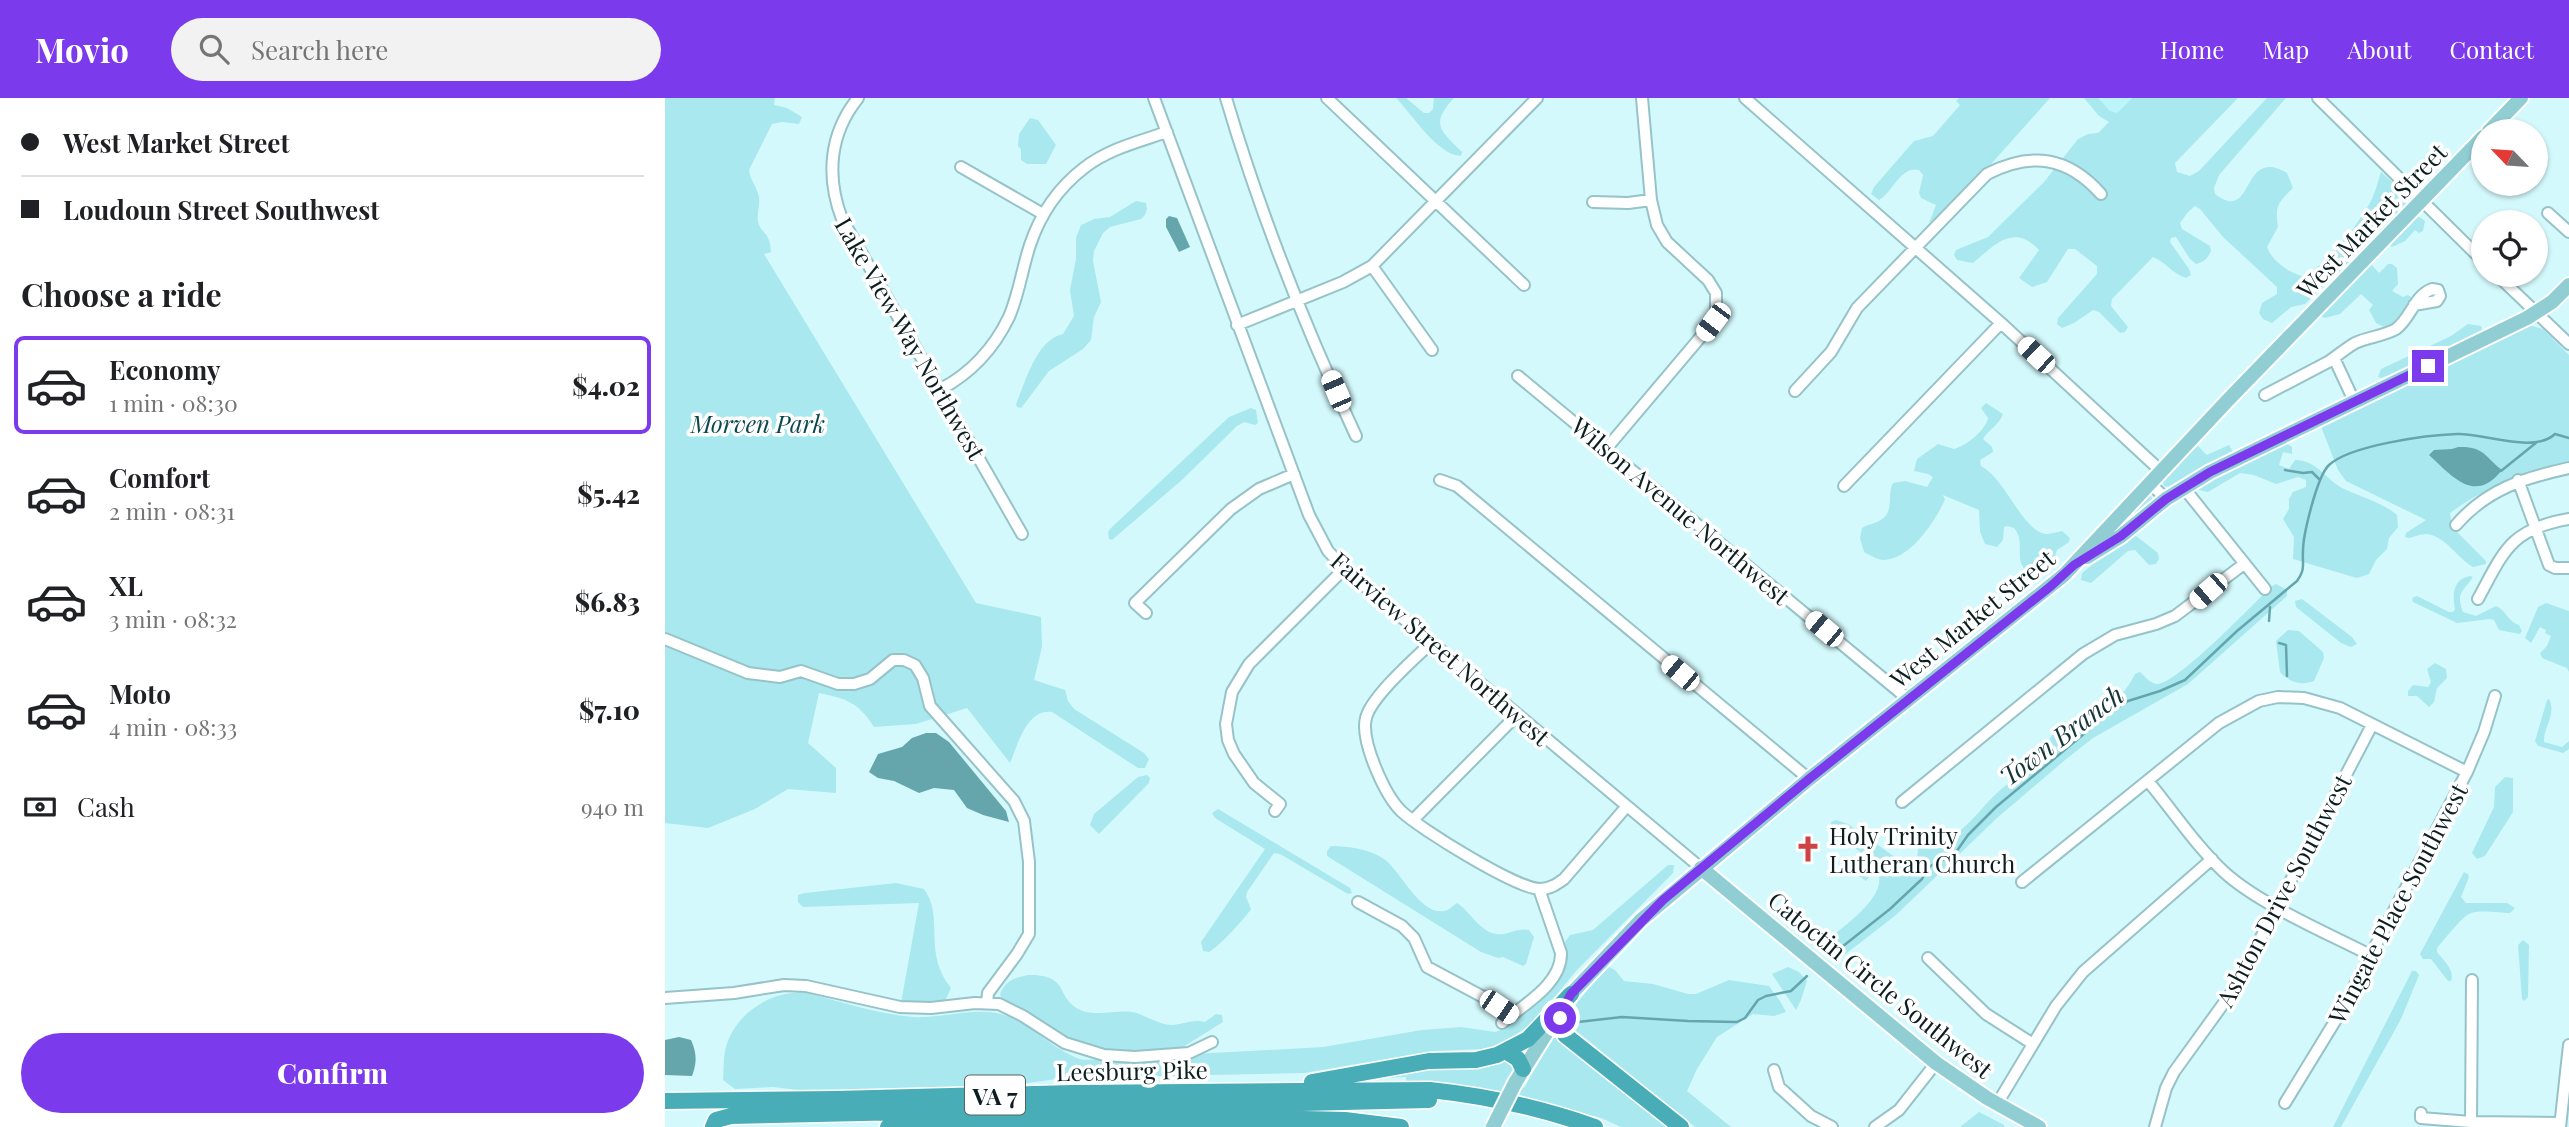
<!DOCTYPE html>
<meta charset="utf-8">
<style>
:root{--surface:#fff;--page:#f2f2f2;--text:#202124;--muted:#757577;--line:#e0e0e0;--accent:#7c3aed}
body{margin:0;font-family:"Playfair Display",serif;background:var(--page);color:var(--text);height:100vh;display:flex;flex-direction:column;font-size:26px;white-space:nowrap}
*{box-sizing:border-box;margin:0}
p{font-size:23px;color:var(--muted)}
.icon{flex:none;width:38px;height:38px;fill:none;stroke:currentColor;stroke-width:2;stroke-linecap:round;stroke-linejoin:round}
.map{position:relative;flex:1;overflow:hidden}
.details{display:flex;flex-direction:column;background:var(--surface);width:665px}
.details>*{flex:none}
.top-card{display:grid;align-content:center;height:154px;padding:0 21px;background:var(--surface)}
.needle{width:46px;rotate:295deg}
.buttons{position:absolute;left:1806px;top:21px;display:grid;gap:14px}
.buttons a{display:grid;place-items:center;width:77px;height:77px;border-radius:50%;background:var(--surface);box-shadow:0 2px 5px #0004;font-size:35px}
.end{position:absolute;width:32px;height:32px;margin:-16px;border:9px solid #7c3aed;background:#fff;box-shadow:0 0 0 4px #fff}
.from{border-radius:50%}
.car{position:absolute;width:21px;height:42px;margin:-21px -10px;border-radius:9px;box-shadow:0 0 5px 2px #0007;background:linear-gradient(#fff 24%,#345 0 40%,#fff 0 76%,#345 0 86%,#fff 0)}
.top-card b{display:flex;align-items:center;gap:24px;height:66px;font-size:26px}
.top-card b+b{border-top:2px solid var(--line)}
.top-card i{width:18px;height:18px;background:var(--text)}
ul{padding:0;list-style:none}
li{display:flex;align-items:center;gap:21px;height:98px;margin:0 14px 10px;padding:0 7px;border:4px solid transparent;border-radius:10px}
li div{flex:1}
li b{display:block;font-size:26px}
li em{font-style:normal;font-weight:800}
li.current{border-color:var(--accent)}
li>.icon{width:63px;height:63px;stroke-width:1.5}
h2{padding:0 21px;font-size:32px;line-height:84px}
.pay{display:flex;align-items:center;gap:18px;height:77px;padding:0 21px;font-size:26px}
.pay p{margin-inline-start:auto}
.cta{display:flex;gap:14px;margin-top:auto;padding:14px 21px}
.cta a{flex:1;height:80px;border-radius:42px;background:var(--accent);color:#fff;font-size:28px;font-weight:800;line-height:80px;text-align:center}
header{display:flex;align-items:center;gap:42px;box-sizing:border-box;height:98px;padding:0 35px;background:var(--accent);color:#fff}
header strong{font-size:33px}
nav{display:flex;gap:38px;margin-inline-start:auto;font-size:24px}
.search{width:490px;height:63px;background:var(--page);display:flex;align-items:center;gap:18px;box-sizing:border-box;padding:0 24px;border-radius:38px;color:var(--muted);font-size:26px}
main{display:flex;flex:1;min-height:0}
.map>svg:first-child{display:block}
.built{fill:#bcf5fb}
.green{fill:#a9e8ef}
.water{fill:#65a6ad}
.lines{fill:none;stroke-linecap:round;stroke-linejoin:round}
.stream{stroke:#65a6ad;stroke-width:2.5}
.minor-casing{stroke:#96c3c8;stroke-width:14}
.major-casing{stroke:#fff;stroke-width:18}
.highway-casing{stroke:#fff;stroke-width:19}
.minor{stroke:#fff;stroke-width:10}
.major{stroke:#91ced4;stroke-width:14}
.highway{stroke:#48adb7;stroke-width:16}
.major-bridge-casing{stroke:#fff;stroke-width:18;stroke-linecap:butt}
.major-bridge{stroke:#91ced4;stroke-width:14}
.route{stroke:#7c3aed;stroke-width:9}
.labels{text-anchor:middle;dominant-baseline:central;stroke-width:7;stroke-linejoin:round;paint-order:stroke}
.shield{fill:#fff;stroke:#556263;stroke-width:2}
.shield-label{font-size:23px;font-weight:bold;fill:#0c1e20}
.street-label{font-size:24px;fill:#0c1e20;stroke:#fff}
.park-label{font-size:24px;font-style:italic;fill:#0b484e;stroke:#fff}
.poi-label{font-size:24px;fill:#0c1e20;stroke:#fff;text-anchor:start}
.water-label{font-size:26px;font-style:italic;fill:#143639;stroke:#fff}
</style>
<header>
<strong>Movio</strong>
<div class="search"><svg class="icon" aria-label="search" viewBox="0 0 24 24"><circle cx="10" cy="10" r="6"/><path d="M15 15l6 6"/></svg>Search here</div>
<nav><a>Home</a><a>Map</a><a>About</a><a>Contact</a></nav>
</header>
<main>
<section class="details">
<div class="top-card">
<b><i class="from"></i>West Market Street</b>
<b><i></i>Loudoun Street Southwest</b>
</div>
<h2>Choose a ride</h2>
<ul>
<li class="current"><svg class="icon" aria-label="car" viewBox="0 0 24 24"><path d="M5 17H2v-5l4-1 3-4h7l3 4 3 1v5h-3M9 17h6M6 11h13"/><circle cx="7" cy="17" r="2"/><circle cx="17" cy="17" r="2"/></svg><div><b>Economy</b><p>1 min · 08:30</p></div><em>$4.02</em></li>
<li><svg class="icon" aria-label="car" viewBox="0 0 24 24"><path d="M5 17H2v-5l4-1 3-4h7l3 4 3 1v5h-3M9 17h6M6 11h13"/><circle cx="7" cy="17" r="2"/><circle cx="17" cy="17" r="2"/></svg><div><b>Comfort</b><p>2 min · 08:31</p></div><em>$5.42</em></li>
<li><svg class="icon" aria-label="car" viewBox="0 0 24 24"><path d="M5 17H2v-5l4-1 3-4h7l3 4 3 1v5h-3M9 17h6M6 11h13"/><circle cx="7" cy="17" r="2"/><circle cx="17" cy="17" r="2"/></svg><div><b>XL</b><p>3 min · 08:32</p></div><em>$6.83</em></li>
<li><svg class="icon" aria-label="car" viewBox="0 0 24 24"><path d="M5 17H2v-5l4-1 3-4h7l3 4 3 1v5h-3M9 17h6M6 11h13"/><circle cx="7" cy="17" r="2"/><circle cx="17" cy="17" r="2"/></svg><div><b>Moto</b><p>4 min · 08:33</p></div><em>$7.10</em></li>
</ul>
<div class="pay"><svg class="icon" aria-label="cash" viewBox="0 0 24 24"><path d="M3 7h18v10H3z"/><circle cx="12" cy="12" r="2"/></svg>Cash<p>940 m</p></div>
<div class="cta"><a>Confirm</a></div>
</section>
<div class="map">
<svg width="1904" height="1029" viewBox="0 0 1904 1029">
<rect width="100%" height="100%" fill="#d4f9fc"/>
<path class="built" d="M1421,0H1467L1444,23Z"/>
<path class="green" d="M0,0H110L109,7L122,10L137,19L134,26L117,24L107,26L84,72C85,82 92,89 94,99C95,107 92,115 93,123C95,136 105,132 106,154L99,156L311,505L376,519L377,549L369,582L400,592L403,603L409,611L479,655L484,661L480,670H473L387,614C361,611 353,647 345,665L302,610L251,626L209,629C193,604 182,601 154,595L143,645L171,670V695L123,691L90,711L43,730L0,725Z
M731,0H741L759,15H764L768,11L769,0H789C765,26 775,32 797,54L796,58C772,57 747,16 731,0Z
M1294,0H1385L1301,94L1264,125L1271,107L1256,100L1254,95L1258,77L1254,72C1236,67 1228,94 1214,102L1206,96L1209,89L1249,43L1268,38L1295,7L1291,3Z
M1419,0H1433L1445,13L1452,15L1467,0H1573L1510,65L1512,74L1525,78L1534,73L1602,0H1621L1554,77L1549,90L1550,96C1590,127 1575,47 1622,75L1628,90C1612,106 1610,108 1613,129L1602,149C1607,163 1622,173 1636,178C1660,171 1696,123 1707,101C1711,92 1713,83 1716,74L1742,97L1745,105L1640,206L1626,209L1607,225L1598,221L1594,215L1597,205L1612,196V189L1558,139L1535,111L1530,108L1523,114L1515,125L1517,131L1545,148L1546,153C1543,160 1539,164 1531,166L1525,161L1511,139L1506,140L1505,144L1524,171L1526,177L1521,180C1506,175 1501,164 1488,159L1447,201L1446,208L1463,229L1460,234L1455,235L1434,214L1428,212L1409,225L1397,230L1392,226L1393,220L1432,176V168L1410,151H1403L1382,184L1367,189L1354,180L1374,152C1349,125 1330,146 1308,165L1292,162L1289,157L1291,152L1323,139L1379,84L1413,41L1423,36L1433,35L1444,24L1434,18Z
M365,20L373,22L391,47L381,66H362L356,62V51L353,48L354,36Z
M471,103L481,105L482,111L480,117L476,121L445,129L438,135L429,153L428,163L436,204L429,219L426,242L418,251L384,273L360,305L356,310L352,309L351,306C361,283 371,242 398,236L409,218L405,192L411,161V140L416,127L429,121L445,119Z
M1753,118L1760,123L1758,133L1754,135L1750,132L1740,143L1727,149L1724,146L1706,166L1714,175L1723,166H1727L1732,170L1733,186L1727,193L1738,199L1743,197L1746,199C1747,212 1732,225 1721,230L1711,225L1704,212L1708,207L1696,196L1675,216L1660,220L1655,218V215L1748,122Z
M1803,226L1816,228L1817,231L1813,237L1755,266L1716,280L1713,279L1716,271L1786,238Z
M1864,227L1878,231L1904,257V365C1860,375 1821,388 1785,415L1787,429L1821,463V466L1808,469C1792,460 1781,438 1761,436C1755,436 1749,439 1744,440L1740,439L1741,435L1761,422L1681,383L1673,372L1655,326L1854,229Z
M1321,305L1338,316C1335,326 1323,332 1318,341L1327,349L1328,354L1315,362L1316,368C1340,380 1358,434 1381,436C1385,436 1392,434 1397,433L1405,440L1404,444L1392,452L1389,461L1384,463L1375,461L1381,472L1376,476L1368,478C1344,464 1363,447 1349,430L1343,428L1339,429L1338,442L1332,449L1320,446L1315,434L1314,412L1278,397L1280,402C1269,424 1247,460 1219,462C1212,462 1205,457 1199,454L1195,440L1197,430C1203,426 1209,426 1214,423C1231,414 1221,398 1228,385L1240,383L1262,389L1268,379L1263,376L1249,373L1252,361L1273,346L1289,351C1301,348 1321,332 1323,320L1316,310Z
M586,310L591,312L593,325L590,327L579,324L572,328L518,381L447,442L444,441L443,434L446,430L564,319Z
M1530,345L1542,357L1564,347L1569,356L1505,389L1499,388L1497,381Z
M1621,345L1627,349V356L1618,354L1614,367L1624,371L1630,362C1651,362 1660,380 1677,390C1695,399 1717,404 1732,417L1733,429L1724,440L1722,451L1711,462L1704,476L1692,480L1685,478L1628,461L1629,439L1618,421L1624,411V401L1628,394L1641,389V382L1633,379L1611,386L1589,377L1575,375L1543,394L1534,392L1535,386Z
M1483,397L1486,398L1488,404L1439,445Z
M1471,438L1493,455L1494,461L1491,466L1484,467L1470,452L1463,453L1426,485L1416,482L1417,475L1459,441Z
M1805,478L1808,479C1799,493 1790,494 1798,514L1811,518L1831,508C1841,512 1843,524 1854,527L1857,533L1855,536L1834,532L1829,522L1825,521L1792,525L1748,504L1747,500L1752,498L1784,514H1788L1790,511C1787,497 1788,481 1805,478Z
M1611,486L1622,492V498L1523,586L1428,640L1400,662L1332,720L1231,817L1178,858L1168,860L1155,851L1156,847C1173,832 1226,798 1212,773C1203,757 1181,744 1167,732L1166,724L1171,722L1183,726L1237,764L1242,765L1252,760L1254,744C1290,752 1310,715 1332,695C1345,683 1362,674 1373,661C1380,653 1382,641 1390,634C1399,627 1410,624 1420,621C1444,612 1459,598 1470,576L1475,574C1481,579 1485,586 1493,586C1514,584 1587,507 1606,489Z
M1637,501L1687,539L1692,546L1686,549L1676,545L1631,509L1630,503Z
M1881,505L1904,513V574L1902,570L1877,560L1875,555L1882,548L1886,538L1880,535L1881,532L1875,529L1866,545L1860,540L1873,509Z
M1623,532L1634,533L1658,554L1659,560L1649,583C1636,588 1624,584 1615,574L1611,543Z
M1770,565L1781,571L1782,580L1772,590L1769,604L1764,609L1752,598H1743V593L1748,587L1763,589L1766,584L1762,571Z
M1884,601C1892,617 1878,629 1879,644L1897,649L1904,643V651L1898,655L1873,648L1870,643L1882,602Z
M482,677L485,680L484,685L434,736L425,727L429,716L473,679Z
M1840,679L1848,680V714L1820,758L1812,761L1807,755L1829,709L1830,689Z
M553,711L685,790L687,795L683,796L615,756L609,755L582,794L581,799L586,811C580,820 553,850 544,854L538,853L536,844L600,751L550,720L547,715Z
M666,748C683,748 704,751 719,761C735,772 755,817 778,813C784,813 787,808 792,805C805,813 814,833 831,836C843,838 851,829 864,832L869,839L861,866L858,868L838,859L833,860L816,854L662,758V753Z
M1193,760L1209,772L1201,783L1184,771Z
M1003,767H1009L1008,775L911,873L870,923L839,945L821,951L769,953L639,975L400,980L347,987L141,993L108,989L70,991L58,982C59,972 58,959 61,949C71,914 108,891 143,895C177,904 212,916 248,919C275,921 313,908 339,917C368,926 389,954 419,962L658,949L757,932L796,929L830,934L839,931L850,923L886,887L898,871L902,858L900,844L905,837L928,832Z
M1799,774L1803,776L1804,779L1796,799L1801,805H1842L1850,810L1845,815C1834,815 1814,811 1804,816C1798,818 1778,843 1772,850V854C1779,863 1790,872 1786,883H1783L1766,861H1758L1755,856Z
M231,785L259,791C280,820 257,854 286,890L280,903L236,905L254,805L138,809L133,804V797L140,795Z
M1858,842L1864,847L1863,899L1859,903L1857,901L1853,847Z
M944,869L950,872L959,883L988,886L1023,896H1031L1064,882L1104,888L1115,903L1121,914L1109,918L1088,916L1052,939L1032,971L1022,993L1066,1029H1030L904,927L908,910L938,873Z
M1123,869L1134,874L1142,883L1136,902L1131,912L1107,876Z
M1747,873H1751L1754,877L1736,921L1676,1029H1668Z
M363,877C407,876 389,902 418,913C433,918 451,912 467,914C481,917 493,927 508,927C520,926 528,921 540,924L551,916L557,917L558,924L518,949L492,955L444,953L404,943L337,902L335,896C341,882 349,880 363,877Z
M893,937L1009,1029H956L936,1020L855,997L800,988L741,984V979L690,981L864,945L841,983L859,990L888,940Z
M1314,1014L1339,1027V1029H1295Z"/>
<path class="water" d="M504,118L512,120L525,149L514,154L501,129V121Z
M1793,349C1819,348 1820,359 1837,372C1810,407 1787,378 1764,357L1769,352L1787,351Z
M261,635H271L284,644L341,713L344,724L318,717L302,710L289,692L269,690L254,695L229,683L213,680L204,674L213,656L237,649L247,640Z
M14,939L26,942C32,955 32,965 27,978L0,977V942Z"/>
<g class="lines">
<path class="stream" d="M1620,372L1638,375L1647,374L1655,382
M1836,373L1872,344
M1604,523L1605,509
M1614,545L1621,547L1622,578
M1168,856L1225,811L1257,781L1263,770L1270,765L1289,757L1303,737L1331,709L1443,616L1463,603L1495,593L1520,582L1572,533L1632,483C1641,470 1637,467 1638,453C1638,437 1652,378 1664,367C1686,347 1762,337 1792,336C1819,335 1869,356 1890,336L1904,340
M913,924L957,919L1023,923L1072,924L1080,920L1093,902L1101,898L1126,893L1142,878"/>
<g class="minor-casing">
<path id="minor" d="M193,0C164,36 161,79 177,121L357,436
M489,0L644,417L663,453L685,476L1036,770
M561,0C595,115 640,229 691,338
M662,0L859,187
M1080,0L1336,225L1497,374
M1653,0L1818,163
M296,69L378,116
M928,104L963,105L986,102
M1883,115L1904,134
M707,168L767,252
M1832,177L1904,246
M572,227L678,184L707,168L872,0
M1669,260L1689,303
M853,278L1243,601
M276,291C306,275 329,250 344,219C354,196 357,171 365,147C375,117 393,90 419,70C443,51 473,44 502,34
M1130,293L1166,254L1192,210L1322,76C1367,53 1403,59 1436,96
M1600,297C1621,286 1642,275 1663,264C1672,258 1680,251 1690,245C1703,239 1719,238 1731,231C1746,220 1749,198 1767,191L1773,192L1775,198L1772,203L1749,207
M941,351L1039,235L1051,217V195L1043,182L1002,144L992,127L986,102L977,0
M775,382L792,388L1144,681
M1853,382L1884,467L1890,470H1904
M1486,386L1501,401
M1179,388L1336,225
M1519,390L1600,491
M1791,427C1822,391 1859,380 1904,370
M1813,501C1839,453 1845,431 1904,421
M481,515L470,505L566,411L594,391L629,376
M0,541L83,575L115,579L136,573L173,586H189L205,581L228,562H239L250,567L258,580L265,608L349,703L359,723L364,764V836L352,856L323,895L322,905
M767,544C749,561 706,599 701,620C695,643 720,697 736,713C755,731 852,791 875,791C885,791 892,786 899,781L962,708
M1483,683C1508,713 1531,748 1559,774C1594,806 1662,835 1705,857
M1237,704L1418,556L1450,537L1491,526L1510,518L1579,466
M610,713L615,706L589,685L569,656L563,642L561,626L567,594L584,566L679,471
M748,722L852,617
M1357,784L1554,625L1594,603L1613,599L1639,600L1675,610L1802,674
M693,804L737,828L749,840L762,869L822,901L846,917
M1263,860L1321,916L1368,946
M0,900L69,895L119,887L141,888L235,909L266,910L310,905L334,906L358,918L400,945L439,957L470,959L524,955L547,944
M837,925C858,907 897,886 896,855L874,791
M1109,972L1114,989L1146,1018L1167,1029
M1620,1005L1675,915L1802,674L1819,634L1830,598
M1332,1006L1391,908L1418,874L1547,761
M1756,1015V1020L1806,1024L1895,1025
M1806,1024L1807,882
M1210,1029L1234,1012L1271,965
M1490,1029L1501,990L1509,974L1569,891L1707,627
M1895,1029L1904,947"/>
</g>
<g class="major-casing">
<path id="major" d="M1824,33L1856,0
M1422,459L1456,438L1501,401L1545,374L1862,220L1887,204L1904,187
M1036,770L1271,965L1322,1000L1374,1029
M850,985L906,896L976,822L1144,681L1399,477L1563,302L1818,39"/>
</g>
<g class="highway-casing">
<path id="highway" d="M896,914L895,926L900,937L1016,1029
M842,954L853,961L858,971
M647,984L764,963L811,962L832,957L863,941L906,896
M0,1003L170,1001L407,995L765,992C822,998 876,1010 930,1029
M48,1029L51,1022L66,1018L764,1002
M223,1029L639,1021L680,1022L736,1029"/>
</g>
<use href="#minor" class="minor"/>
<use href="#major" class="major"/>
<use href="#highway" class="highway"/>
<g class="major-bridge-casing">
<path id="major-bridge" d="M828,1029L850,985"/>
</g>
<use href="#major-bridge" class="major-bridge"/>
</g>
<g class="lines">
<path class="route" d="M895,920L896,914L906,896L998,802L1144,681L1386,488L1409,467L1456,438L1501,401L1545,374L1763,268"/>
</g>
<defs>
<g id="church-bare" transform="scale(2.1)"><path d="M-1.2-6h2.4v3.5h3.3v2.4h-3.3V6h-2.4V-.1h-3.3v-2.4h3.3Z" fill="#d04143" stroke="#fff" stroke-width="2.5" paint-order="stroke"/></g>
</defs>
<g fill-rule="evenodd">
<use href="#church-bare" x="1143" y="751"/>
</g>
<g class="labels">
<rect class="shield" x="300" y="977.5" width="60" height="39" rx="5"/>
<g class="shield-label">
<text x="330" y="997">VA 7</text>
</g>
<g class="street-label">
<text transform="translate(1706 122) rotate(-46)">West Market Street</text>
<text transform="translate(246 240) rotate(60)">Lake View Way Northwest</text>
<text transform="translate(1016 412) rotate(40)">Wilson Avenue Northwest</text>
<text transform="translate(1307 520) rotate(-39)">West Market Street</text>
<text transform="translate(776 550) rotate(41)">Fairview Street Northwest</text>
<text transform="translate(1618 792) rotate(-62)">Ashton Drive Southwest</text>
<text transform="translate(1732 805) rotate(-62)">Wingate Place Southwest</text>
<text transform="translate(1216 886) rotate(39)">Catoctin Circle Southwest</text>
<text transform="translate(467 972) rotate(-1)">Leesburg Pike</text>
</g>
<g class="park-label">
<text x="93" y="325">Morven Park</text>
</g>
<g class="poi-label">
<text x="1164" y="737">Holy Trinity<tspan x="1164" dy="28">Lutheran Church</tspan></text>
</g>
<g class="water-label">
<text transform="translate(1396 637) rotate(-37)">Town Branch</text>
</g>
</g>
</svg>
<div class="buttons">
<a><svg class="needle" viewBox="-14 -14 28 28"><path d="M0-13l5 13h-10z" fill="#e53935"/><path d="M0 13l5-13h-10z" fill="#757577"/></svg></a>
<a><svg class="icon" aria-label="locate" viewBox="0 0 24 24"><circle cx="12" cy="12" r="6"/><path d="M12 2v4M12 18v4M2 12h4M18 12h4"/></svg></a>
</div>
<i class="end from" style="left:895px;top:920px"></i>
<i class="end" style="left:1763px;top:268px"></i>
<i class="car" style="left:1048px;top:224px;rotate:217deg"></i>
<i class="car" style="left:1371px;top:257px;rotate:313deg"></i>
<i class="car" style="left:671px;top:293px;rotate:337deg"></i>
<i class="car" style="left:1543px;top:493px;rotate:229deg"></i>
<i class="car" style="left:1159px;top:531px;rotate:310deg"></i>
<i class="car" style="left:1015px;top:575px;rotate:310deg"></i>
<i class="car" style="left:834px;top:909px;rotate:124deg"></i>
</div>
</main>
